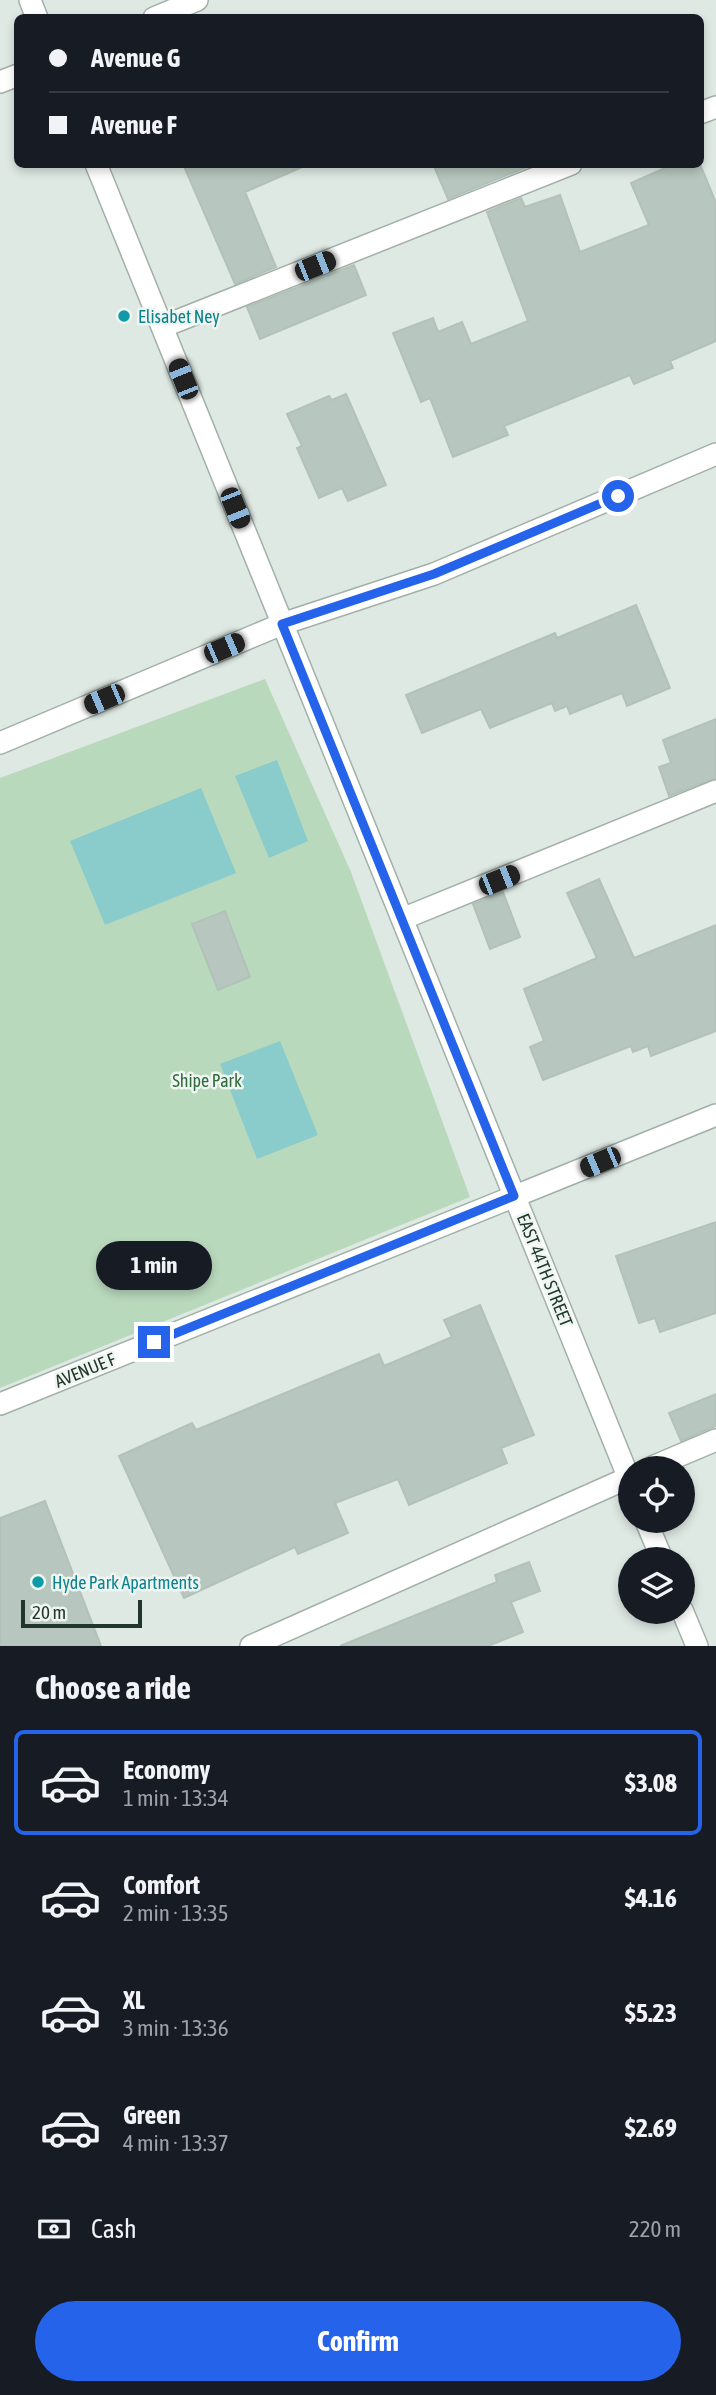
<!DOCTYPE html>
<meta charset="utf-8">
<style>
:root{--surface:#171b24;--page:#20242c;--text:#f1f3f6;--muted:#9ea1a6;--line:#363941;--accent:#2563eb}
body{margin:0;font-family:"Asap Condensed",sans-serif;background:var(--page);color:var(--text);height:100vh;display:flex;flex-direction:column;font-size:26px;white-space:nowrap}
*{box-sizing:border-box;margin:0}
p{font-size:23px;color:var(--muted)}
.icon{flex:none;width:38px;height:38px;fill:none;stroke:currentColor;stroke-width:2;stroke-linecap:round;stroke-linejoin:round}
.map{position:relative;height:1646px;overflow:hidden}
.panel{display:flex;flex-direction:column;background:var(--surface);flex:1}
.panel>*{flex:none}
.hud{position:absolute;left:14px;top:14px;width:690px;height:154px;border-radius:10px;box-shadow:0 4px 10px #0003;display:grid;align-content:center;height:154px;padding:0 35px;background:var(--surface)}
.tools{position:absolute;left:618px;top:1456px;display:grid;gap:14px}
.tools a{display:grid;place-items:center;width:77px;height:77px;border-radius:50%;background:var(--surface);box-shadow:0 4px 10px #0003;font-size:35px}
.scale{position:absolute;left:21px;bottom:18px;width:121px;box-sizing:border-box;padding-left:7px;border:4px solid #21372e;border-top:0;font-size:19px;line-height:24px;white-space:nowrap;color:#21372e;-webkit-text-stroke:5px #eff6f1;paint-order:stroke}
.end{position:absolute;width:32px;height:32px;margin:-16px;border:9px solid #2563eb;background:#fff;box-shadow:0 0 0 4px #fff}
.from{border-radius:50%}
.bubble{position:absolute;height:49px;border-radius:24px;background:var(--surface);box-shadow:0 4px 10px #0003;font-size:23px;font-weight:700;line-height:49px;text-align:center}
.car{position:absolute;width:21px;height:42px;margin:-21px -10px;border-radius:9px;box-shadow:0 0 5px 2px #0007;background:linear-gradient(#222 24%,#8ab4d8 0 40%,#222 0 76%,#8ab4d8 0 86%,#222 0)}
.hud b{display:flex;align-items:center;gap:24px;height:66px;font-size:26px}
.hud b+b{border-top:2px solid var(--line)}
.hud i{width:18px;height:18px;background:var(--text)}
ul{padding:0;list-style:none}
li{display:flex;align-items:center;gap:21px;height:105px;margin:0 14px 10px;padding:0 21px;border:4px solid transparent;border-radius:10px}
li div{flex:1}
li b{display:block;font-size:26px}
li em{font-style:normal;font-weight:700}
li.on{border-color:var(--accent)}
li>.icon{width:63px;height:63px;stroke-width:1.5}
h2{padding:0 35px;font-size:32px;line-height:84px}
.pay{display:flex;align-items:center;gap:18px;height:77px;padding:0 35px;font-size:26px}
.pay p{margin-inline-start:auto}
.button{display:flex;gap:14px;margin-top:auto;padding:14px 35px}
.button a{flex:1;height:80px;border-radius:42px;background:var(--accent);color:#fff;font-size:28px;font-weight:700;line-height:80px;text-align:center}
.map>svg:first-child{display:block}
.green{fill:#b9d9bd}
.water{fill:#8acbcb}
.building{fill:#b7c6be;stroke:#b2c2b9;stroke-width:2}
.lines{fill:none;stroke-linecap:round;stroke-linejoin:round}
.minor-casing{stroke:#a2b0a9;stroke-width:24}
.minor{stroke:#fff;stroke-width:21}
.route{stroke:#2563eb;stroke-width:9}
.culture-dot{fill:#0f9aa8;stroke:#eff6f1;stroke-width:2.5}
.labels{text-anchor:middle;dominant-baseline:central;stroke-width:5;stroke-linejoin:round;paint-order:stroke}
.culture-label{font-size:18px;fill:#0d838f;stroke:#eff6f1;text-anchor:start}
.park-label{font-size:18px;fill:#2e6b3d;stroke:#eff6f1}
.street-label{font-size:18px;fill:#21372e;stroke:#eff6f1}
</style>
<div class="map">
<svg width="716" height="1646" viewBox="0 0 716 1646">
<rect width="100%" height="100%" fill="#dfe9e3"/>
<path class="green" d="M265,679L351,872L470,1197L0,1388V778Z"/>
<path class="water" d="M277,760L308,841L269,858L235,776Z
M201,788L236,873L105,925L70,841Z
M280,1041L318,1135L257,1159L220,1064Z"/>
<path class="building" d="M183,164H309L245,192L276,267L235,284Z
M433,164H534L448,199Z
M674,164H700L716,203V341L670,361L673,368L634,384L630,375L504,426L508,435L453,457L430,398L421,402L393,333L433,318L438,332L462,322L471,344L528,321L487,212L521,198L525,207L560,195L580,252L649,225L631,183Z
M354,265L366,295L260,339L247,307Z
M346,394L386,485L348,501L342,488L319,498L297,448L302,446L287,414L329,396L332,400Z
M636,605L670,688L627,706L622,693L570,714L567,706L555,711L552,703L490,728L481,709L422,733L406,695L555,633L557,638Z
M716,719V778L669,796L659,767L671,763L663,740Z
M599,879L634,958L716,925V1031L651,1056L648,1046L633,1052L631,1046L543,1080L530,1047L544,1041L524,989L597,958L567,893Z
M503,892L520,937L490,949L473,904Z
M225,911L250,977L218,990L192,924Z
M716,1222V1313L660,1332L655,1318L639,1323L616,1256Z
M480,1305L534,1435L501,1448L507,1463L409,1505L398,1479L335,1503L348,1533L298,1554L295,1547L184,1598L119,1456L192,1423L196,1430L379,1354L384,1366L452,1337L444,1320Z
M716,1394V1426L681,1441L669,1413Z
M45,1501L101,1646H0V1518Z
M529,1562L540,1591L511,1602L523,1632L488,1646H340L497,1582L495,1575Z"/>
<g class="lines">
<g class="minor-casing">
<path id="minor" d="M30,0L37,18
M154,18L197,0
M0,82L18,75
M700,113L716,107
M96,164L630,1481
M162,327L571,164
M0,743L282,624L434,574L716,454
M402,919L716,791
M0,1404L716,1115
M650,1468L716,1440
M646,1521L662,1559
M682,1610L697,1646
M251,1646L630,1477"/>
</g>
<use href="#minor" class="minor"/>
</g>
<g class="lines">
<path class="route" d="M154,1342L514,1196L282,624L434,574L618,496"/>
</g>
<g class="culture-dot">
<circle cx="124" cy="316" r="7"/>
<circle cx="38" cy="1582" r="7"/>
</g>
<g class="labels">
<g class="culture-label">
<text x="138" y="316">Elisabet Ney</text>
<text x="52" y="1582">Hyde Park Apartments</text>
</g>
<g class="park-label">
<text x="207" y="1080">Shipe Park</text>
</g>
<g class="street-label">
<text transform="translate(545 1270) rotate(68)">EAST 44TH STREET</text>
<text transform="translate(85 1370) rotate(-22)">AVENUE F</text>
</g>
</g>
</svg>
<div class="tools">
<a><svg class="icon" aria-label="locate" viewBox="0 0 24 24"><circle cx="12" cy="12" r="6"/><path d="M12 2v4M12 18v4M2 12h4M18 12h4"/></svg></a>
<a><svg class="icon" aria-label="layers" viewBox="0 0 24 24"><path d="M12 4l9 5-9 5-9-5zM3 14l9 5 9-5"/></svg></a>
</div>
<div class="scale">20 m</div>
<i class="end from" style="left:618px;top:496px"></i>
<i class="end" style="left:154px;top:1342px"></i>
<div class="bubble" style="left:96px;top:1241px;width:116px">1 min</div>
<i class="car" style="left:315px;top:266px;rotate:68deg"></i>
<i class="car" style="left:183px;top:379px;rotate:338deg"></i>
<i class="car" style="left:235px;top:508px;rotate:158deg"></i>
<i class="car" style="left:224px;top:648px;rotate:67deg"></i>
<i class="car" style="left:104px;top:699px;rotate:247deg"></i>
<i class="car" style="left:499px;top:880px;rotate:68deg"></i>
<i class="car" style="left:600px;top:1162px;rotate:247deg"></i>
<div class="hud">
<b><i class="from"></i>Avenue G</b>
<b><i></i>Avenue F</b>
</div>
</div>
<section class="panel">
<h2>Choose a ride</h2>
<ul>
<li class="on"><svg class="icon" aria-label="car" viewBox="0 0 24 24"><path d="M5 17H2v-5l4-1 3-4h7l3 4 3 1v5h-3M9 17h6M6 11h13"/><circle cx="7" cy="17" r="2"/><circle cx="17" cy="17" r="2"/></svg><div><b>Economy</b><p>1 min · 13:34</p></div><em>$3.08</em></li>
<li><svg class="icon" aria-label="car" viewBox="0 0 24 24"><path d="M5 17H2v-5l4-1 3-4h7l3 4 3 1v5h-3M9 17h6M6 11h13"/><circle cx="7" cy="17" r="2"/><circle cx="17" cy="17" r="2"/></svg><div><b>Comfort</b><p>2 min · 13:35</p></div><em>$4.16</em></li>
<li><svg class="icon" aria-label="car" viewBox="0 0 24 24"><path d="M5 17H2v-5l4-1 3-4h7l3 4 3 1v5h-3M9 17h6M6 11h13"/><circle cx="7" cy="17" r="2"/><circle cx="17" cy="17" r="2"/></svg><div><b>XL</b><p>3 min · 13:36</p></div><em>$5.23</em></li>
<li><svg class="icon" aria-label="car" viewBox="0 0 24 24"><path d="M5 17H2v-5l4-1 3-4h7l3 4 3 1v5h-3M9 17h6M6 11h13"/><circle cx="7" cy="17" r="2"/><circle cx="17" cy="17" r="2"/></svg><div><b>Green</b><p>4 min · 13:37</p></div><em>$2.69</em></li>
</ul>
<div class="pay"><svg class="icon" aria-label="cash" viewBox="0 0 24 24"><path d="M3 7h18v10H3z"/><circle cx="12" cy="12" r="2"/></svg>Cash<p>220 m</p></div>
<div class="button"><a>Confirm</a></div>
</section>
